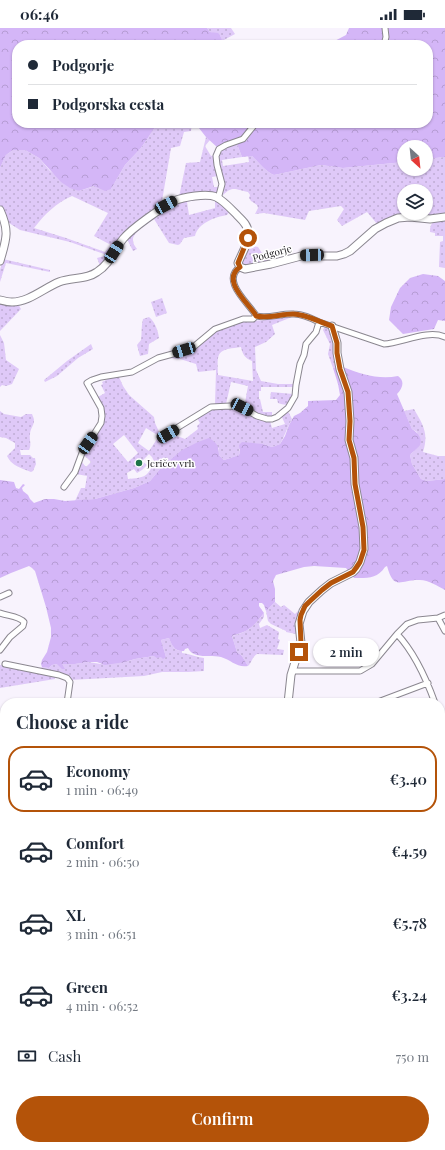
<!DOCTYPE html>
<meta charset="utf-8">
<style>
:root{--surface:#fff;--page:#f6f6f7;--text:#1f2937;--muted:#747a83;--line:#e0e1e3;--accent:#b45309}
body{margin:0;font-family:"Playfair Display",serif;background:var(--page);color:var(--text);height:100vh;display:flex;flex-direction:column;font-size:15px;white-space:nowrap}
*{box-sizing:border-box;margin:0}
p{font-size:13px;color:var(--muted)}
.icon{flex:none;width:22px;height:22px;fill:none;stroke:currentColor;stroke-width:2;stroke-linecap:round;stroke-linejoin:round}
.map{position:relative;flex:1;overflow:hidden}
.side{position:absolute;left:0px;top:670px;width:445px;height:452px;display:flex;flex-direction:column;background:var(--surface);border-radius:16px 16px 0 0;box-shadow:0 1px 3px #0004}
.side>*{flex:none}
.banner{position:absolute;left:12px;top:12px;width:421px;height:88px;border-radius:16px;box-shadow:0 1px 3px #0004;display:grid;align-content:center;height:88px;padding:0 16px;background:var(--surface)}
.needle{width:26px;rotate:153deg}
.controls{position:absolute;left:397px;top:112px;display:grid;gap:8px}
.controls a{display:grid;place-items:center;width:36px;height:36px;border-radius:50%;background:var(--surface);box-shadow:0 1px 3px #0004;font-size:20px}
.end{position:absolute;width:18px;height:18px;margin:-9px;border:5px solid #b45309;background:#fff;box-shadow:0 0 0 2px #fff}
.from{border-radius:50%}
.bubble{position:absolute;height:28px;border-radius:14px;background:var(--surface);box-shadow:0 1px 3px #0004;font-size:13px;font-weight:600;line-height:28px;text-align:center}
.car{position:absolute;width:12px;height:24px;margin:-12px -6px;border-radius:5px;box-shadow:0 0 3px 1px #0007;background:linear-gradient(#222 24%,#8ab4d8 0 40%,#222 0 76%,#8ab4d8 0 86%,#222 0)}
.banner b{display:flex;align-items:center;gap:14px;height:38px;font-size:15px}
.banner b+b{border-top:1px solid var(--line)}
.banner i{width:10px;height:10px;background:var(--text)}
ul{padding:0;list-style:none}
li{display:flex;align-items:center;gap:12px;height:66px;margin:0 8px 6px;padding:0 8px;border:2px solid transparent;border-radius:16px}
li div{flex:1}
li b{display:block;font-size:15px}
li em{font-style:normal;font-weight:600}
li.selected{border-color:var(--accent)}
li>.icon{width:36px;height:36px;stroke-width:1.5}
h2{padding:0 16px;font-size:18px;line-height:48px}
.pay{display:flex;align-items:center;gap:10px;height:44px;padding:0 16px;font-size:15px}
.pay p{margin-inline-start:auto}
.button{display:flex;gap:8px;margin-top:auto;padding:8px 16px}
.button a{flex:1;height:46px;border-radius:24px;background:var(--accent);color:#fff;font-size:16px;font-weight:600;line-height:46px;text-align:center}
.status{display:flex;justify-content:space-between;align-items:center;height:28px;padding:0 20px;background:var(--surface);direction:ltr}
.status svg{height:11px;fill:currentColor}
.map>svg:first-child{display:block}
.grass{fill:url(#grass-dots);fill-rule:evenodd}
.forest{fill:url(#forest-crowns)}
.water{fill:#caa3f3;stroke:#987cb5}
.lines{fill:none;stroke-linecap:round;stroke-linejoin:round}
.river{stroke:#caa3f3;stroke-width:8}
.street-casing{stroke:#8b8790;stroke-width:7}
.secondary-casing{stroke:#8b8790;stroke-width:9}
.street{stroke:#fff;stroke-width:5}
.secondary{stroke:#fff;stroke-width:7}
.rail-casing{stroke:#938f97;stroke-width:3}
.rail{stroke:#fff;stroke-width:1.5;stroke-dasharray:4.5;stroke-linecap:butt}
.route{stroke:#b45309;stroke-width:5}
.poi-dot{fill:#1d7447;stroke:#fff;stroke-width:1.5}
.labels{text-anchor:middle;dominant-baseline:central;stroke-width:3;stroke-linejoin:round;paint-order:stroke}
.street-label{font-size:10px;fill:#222024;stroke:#fff}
.poi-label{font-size:10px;fill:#222024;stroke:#fff;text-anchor:start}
</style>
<div class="status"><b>06:46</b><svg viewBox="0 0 49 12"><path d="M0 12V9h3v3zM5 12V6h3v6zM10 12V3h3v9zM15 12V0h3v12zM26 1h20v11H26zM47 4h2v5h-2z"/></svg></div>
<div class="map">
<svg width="445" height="1122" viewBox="0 0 445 1122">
<defs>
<pattern id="grass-dots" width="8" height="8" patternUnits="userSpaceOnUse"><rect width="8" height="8" fill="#dfc9f8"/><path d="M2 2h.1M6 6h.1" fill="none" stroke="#bfacd4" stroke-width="1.8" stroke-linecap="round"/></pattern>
<pattern id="forest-crowns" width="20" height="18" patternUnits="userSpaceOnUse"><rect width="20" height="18" fill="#d4b6f7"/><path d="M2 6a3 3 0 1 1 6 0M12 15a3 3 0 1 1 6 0" fill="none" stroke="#b69cd4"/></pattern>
</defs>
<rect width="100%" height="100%" fill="#f8f3fd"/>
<path class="grass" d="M207,0H231L235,6L222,13L220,7L210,4Z
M158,95H192L191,103L184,104L180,118L171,120L161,179L135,198L101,240L97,230L104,228V226L70,214L20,202L9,195L7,196L0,177V140L6,127L13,122H25L39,130L50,143L79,163L95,158L111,161L125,137L141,120ZM72,168L108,185L94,208L111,217L105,224L66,210L34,200C45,186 56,175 72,168Z
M206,109L210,112L205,118L211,128L215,127L218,148L212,149L214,159H220L219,163L216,165L179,169L186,135L200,134Z
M237,116L242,129L222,132L223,138L249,134L248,128H252C258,134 266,144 274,147L321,137L343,140L404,134V141H426V131L445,129V187L419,188L378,197L367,184L342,198L337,192L344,181L341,178L309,183L305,192L264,185L255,186L258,180L257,177L251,173L249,170L250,167L248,164C236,162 233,157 223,167C223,163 225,159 225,155C224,148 220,143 219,136C216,123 226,118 237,116ZM404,163H426V185H404Z
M206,169L187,174L189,187L215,180V171L230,183L227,187C215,189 198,195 195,208L184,210L180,216L178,217L169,215L154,191C148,195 132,205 133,212C133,216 135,218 137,221L133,223L127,211L131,206L177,173Z
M445,191V240L439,239L440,214L443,213V208H435V205L430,204C430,193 435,193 445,191Z
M247,196L257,206L253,207L252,218L258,219L264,228L269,226L271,234L242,239L241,232Z
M3,231L50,242V244L6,235L0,254V242Z
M162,270L167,285L156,289L151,274Z
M0,275L18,276L21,281L0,303Z
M297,287L272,297L275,306L266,314L255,319L256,342L261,353L278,356H294V359H261V363H259V371H260L263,384H272V389H264L244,380L248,358L231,354L226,376L215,377L216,342L198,344L196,336L180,331L169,330L168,328L192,322L205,310L229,296L247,293L266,292L274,290ZM241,319C242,326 246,331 252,333L253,353L218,347C217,323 217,322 241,319Z
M149,289C155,294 158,302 159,310L149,316L148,326L140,328L137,317L141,312C142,305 141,298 143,291Z
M326,298H330L341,337L333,340L328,326L330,316L323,302L324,300Z
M0,307L4,315L6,332L19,341L12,356L6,358L2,357L0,359Z
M91,316L93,321L78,330L57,348L45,354L44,352L67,333Z
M119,349L123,358L129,367L154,389L155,395L161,408L160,409L161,412L172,406L185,411L198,401L197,398L200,395L197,390L215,380H237L270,393L272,400L285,396L281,387L286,382L289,385L292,391C287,399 285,408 280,416L272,419L263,416L239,421L240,424L239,427L224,432L219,427V420L160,441L150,453L134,460L95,471L75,473L81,460H85L87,448L76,446L81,433L86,439L91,434L83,426L103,393L98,369L105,365L101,357L103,356L102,354L110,350ZM146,400L159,408L149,423L138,415ZM124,407L138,425L128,434L113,416ZM149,426L152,429L154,433C149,449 143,450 128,451L127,445L134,441L137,445L142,442L147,437L142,433Z
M271,364L293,366C291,376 289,379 278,375L277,371H270Z
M414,381C423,397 429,405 423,424L438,428H445V451L427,453L421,451L412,436L410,427L419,418L417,404L412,401L404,383Z
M0,383L4,386L21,389L26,386H32C33,389 34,390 34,393C34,397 30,401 30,406C29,412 32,416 29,422H20L21,427H30L33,430H35L36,436L33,443L31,444C21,440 12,438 7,428L15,420V415L6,410L0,409Z
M275,574L281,579L284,577L295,586L298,583L300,585L298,603L296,606L286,604V603L271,596L268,593L266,583Z
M264,585V589L259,596L260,600L267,597L279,604L278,611L280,612L277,621L284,622L283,627L257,626C252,629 252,634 248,638L242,628L237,624L232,608C248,604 254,598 264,585Z
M169,610C172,617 174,623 182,623V625C190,626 196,629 204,630V643L188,644H162L144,648L70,652L39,642L42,639L49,640L52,637L57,636H75L88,634L101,636L129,633L135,631L154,628L166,629L161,612Z
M0,637L55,647V651L0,660Z
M440,838H445V973L440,972Z
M5,968V1033L0,1034V969Z
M5,1082V1115L3,1116H1L0,1084Z"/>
<path class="forest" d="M0,0H207L210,4L218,5L220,7L224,17H17V95H158L141,120L125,137L111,161L105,163L94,158L79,163L70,160L61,154L39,130L25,122H13L6,127L0,140Z
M349,0H383L384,5L381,17H327L346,7Z
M388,0H445V129L426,131V119H404V134L343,140L321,137L274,147C266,144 258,134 252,128L242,129L237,116L246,113L259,95H428V17H388L389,6Z
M195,95H254L243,109L227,114L218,120L206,109Z
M423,246L438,248L445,253V293L438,292L434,301L403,306L389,292L391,279L400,260L410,250Z
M341,337L343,339C361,346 379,352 398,348C405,353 403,360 397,366L412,401C417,404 423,410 420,417C418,420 413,424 410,427L412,436L421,451L427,453L445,451V562C438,558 427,551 418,552C400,552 394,563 387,538L385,539C377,551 368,550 354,550L346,540L314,538L304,539L276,547L273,553L275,561V574L266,583L264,577L262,575H259V578L264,585C253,599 250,603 232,608L237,624L242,628L248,638C237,640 231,632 221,629C210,626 194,632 188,620L185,621L184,623C175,624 172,618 169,610L161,612L166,629L163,631L161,629L157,630L154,628L135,631L125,634L105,637L97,634H88L75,636H62L65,641H62L57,636L52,637L49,640L42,639L41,636L42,632L47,624L51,609V600L46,579L35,543L32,540L29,538L11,545L0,550V452L14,454L16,460L19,461L23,456L25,457L22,460L23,463L28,467L30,471L34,475L45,471H54L65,473L95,471L134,460L150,453L160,441L182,422L198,414L209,410C217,415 219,418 219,427L224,432L239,427L240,424L239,417L242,414L263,416L272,419L280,416L285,408L289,397L294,388L300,385L308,378V373L336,372L340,367L338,356L333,340Z"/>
<path class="water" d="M440,984L445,985V1122H60L66,1117H440Z"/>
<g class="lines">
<path class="river" d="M440,812L445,811
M0,933H5"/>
<g class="street-casing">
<path id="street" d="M384,17L386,9L385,0
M218,171L222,156L217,137L216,128L219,121L226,117L243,111L256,95
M240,239C221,252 247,274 255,286L256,288
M167,406L211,379L230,378L241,379L257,388L267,391H272L277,389L288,380L295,368L296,357L300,336L304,327L306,316L316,304L319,294
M64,459L75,444L82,425L101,395L102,388L101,380L87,355L92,352L101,349L132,344L158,330L191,321L215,301L243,291H253L256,288C270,291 281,285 294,286C303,286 311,290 319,294L384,316C402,315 428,301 445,309
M0,569L9,565
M0,585C8,588 19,588 24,594L23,598L10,609L0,622
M438,590L445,603
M397,606C415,625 426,650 435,675
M5,636L59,647L67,650L70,654L67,675
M293,643H360L372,636L397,606L407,596L418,592L438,590L445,587
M375,675L428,655
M0,690L5,688
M440,694H445
M0,727L5,737
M0,743L5,739
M0,761L5,763"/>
</g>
<g class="secondary-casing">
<path id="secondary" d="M0,182C10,204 6,212 0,233
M0,272C4,273 8,274 12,274C29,274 44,260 59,254C72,249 86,252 97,244C110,236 114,222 123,211C132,200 161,180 174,173C183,169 207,165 216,169C223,172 232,182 237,187C242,192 248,197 248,204C250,213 241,227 238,235L240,239L245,241L271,236L301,228H337L344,226L350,223L375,201L386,195L398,190L410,189L430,191L445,189
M288,675L291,647L301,615L299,596L303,583L309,574L322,562L331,555L353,544L356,541L360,534L364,521L363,499L355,456L354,430L349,412L350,393L348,364L340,341L337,325V315L332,298
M440,731L445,729
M440,836L445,835
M0,874L5,873
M0,966L5,965"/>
</g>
<use href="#street" class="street"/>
<use href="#secondary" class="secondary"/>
<g class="rail-casing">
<path id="rail" d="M440,746L445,744
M440,761L445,760
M0,892L5,890"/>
</g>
<use href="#rail" class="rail"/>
</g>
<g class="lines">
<path class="route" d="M248,210L238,235L240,239C221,252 247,274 255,286L256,288C269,291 280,286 293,286C306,286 319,294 332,298L337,315V325L340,341L348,364L350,393L349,412L354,430L355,456L363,499L364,522L360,534L356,540L353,544L331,555L322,562L309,574L305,578L301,587L300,592L301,615L299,624"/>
</g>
<circle class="poi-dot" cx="139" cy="435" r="4"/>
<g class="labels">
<g class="street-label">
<text transform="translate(272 225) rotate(-15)">Podgorje</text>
</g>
<g class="poi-label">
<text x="147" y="435">Jeričev vrh</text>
</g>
</g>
</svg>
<div class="controls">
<a><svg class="needle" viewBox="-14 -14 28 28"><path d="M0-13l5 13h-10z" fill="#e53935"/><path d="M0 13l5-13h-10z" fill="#747a83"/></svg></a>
<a><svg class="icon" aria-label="layers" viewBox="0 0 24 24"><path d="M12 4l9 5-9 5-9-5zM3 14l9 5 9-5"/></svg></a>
</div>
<i class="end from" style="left:248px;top:210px"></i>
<i class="end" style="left:299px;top:624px"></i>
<div class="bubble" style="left:313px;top:610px;width:66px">2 min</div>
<i class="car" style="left:166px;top:177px;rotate:62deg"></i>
<i class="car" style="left:114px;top:224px;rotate:33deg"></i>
<i class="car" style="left:312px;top:227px;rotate:268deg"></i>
<i class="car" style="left:184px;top:322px;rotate:253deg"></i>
<i class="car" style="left:242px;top:379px;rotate:117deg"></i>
<i class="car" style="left:168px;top:406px;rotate:60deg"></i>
<i class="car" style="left:88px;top:415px;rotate:35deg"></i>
<div class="banner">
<b><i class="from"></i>Podgorje</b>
<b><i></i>Podgorska cesta</b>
</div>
<section class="side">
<h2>Choose a ride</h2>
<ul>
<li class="selected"><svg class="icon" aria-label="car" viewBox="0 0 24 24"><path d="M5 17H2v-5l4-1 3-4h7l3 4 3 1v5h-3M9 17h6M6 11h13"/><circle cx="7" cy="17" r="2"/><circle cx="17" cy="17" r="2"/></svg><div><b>Economy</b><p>1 min · 06:49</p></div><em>€3.40</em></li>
<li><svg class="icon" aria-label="car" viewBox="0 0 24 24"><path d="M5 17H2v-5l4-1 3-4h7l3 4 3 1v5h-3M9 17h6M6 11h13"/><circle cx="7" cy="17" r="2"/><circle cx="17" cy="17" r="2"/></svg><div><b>Comfort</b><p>2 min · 06:50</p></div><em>€4.59</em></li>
<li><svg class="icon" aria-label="car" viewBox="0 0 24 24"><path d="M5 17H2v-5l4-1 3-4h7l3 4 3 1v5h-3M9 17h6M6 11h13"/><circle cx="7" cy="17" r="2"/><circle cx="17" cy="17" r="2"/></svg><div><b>XL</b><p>3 min · 06:51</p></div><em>€5.78</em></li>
<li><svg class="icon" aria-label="car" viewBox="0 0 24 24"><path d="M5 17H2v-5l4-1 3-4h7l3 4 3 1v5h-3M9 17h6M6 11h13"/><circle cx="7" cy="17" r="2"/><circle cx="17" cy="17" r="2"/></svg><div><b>Green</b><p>4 min · 06:52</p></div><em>€3.24</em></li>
</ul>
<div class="pay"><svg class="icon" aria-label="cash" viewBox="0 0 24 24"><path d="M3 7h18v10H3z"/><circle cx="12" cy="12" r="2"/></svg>Cash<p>750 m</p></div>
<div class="button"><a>Confirm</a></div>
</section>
</div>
